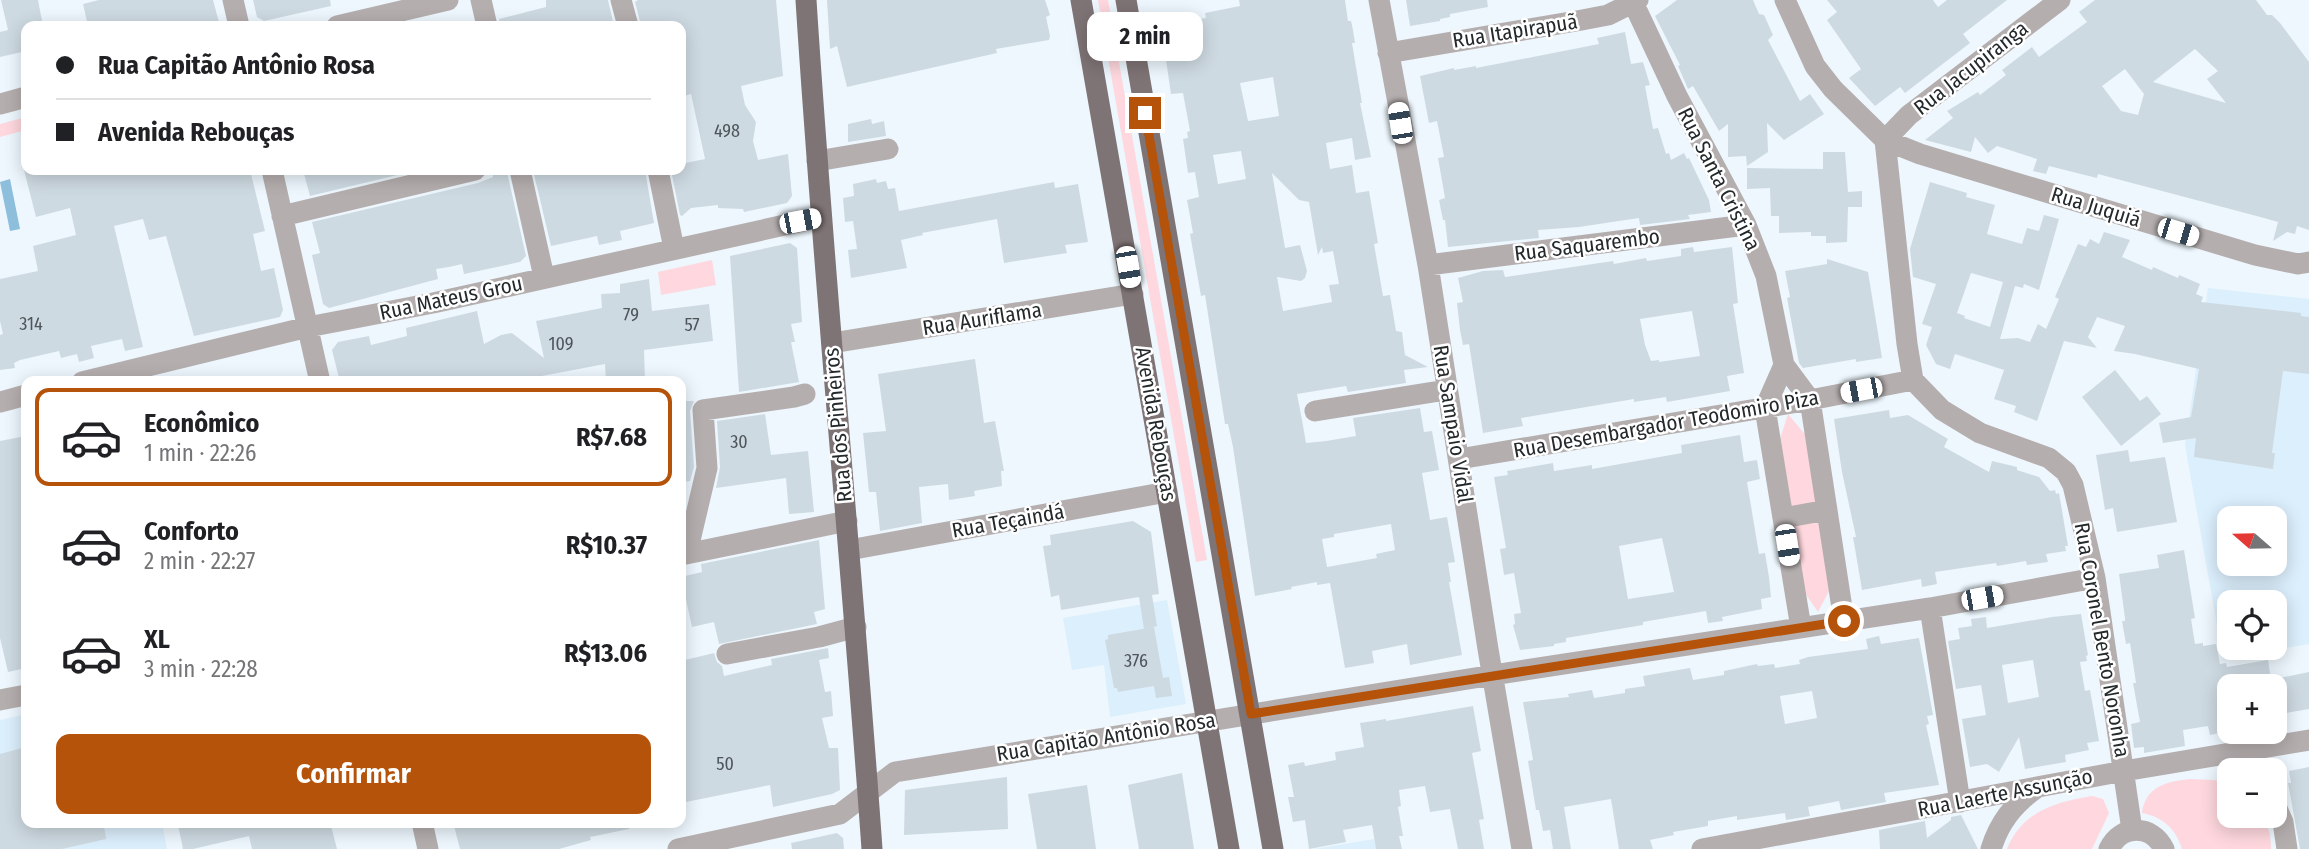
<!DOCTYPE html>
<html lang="pt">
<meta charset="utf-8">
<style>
:root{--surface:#fff;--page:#f6f6f6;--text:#202124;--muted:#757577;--line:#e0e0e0;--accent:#b45309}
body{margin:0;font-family:"Fira Sans Condensed",sans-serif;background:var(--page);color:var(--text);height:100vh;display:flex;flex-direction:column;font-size:26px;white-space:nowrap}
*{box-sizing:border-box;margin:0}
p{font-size:23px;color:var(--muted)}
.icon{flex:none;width:38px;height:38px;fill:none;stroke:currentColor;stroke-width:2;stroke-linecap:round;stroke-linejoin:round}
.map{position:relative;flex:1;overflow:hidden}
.panel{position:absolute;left:21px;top:376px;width:665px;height:452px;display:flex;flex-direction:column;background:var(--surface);border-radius:14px;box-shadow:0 4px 18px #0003}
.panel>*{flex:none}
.guide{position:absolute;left:21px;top:21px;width:665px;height:154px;border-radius:14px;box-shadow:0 4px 18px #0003;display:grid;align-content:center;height:154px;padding:0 35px;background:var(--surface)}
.needle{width:46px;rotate:290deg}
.controls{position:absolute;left:2217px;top:506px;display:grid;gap:14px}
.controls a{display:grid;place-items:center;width:70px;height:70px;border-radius:14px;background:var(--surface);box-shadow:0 4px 18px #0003;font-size:35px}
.end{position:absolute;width:32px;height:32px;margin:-16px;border:9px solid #b45309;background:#fff;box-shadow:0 0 0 4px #fff}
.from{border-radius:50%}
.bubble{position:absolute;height:49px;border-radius:14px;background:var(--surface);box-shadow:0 4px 18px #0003;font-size:23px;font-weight:700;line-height:49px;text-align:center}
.car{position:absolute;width:21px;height:42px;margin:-21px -10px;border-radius:9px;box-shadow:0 0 5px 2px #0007;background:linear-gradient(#fff 24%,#345 0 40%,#fff 0 76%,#345 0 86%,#fff 0)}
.guide b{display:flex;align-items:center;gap:24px;height:66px;font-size:26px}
.guide b+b{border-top:2px solid var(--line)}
.guide i{width:18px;height:18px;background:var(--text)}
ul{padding:12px 0 0;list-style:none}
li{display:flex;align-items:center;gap:21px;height:98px;margin:0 14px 10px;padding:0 21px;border:4px solid transparent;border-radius:14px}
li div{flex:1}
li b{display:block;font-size:26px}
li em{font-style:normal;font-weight:700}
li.current{border-color:var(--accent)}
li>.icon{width:63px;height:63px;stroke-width:1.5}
.button{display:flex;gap:14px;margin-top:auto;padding:14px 35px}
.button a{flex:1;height:80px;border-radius:14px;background:var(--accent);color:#fff;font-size:28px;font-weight:700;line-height:80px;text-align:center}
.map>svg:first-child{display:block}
.built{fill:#dceffc;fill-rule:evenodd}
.green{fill:#fed8de}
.water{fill:#8dbedc}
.building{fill:#cedae2;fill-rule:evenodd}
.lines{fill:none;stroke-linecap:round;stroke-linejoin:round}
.minor{stroke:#b5aeaf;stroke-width:21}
.major{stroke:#7e7375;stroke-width:21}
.route{stroke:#b45309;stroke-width:9}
.labels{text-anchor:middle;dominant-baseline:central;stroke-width:5;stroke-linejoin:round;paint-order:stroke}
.number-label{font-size:18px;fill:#4e555a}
.street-label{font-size:21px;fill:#24292c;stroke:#fff}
</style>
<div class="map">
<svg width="2309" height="849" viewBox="0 0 2309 849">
<rect width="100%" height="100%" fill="#edf7fd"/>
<path class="built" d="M2208,288L2309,299V644L2223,659L2185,445ZM2230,518H2275V564H2230ZM2230,602H2275V648H2230Z
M1167,600L1186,704L1110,717L1104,665L1072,670L1063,618Z
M26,714V822L54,836L97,826V823H162L167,849H0V720Z
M1374,839L1376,849H1314Z"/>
<path class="green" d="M1098,0H1108L1207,560L1196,562Z
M26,117V130L0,137V124Z
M712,260L716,285L661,295L658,272Z
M1788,414L1809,439L1829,591L1818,612L1805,593L1776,451Z
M2190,779L2214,780L2229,784L2230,816H2263L2270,834L2271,849H2182C2176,829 2163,817 2142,813C2145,787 2167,781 2190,779Z
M2092,796L2103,799L2109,813L2092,849H2007C2022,811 2056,802 2092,796Z"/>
<path class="water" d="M10,179L20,229L10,231L0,182Z"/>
<path class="building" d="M1,0H38L43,26H26V51L0,57V32L8,30Z
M99,0H213L220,26H88L83,4Z
M253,0H330L331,6L264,21L257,17Z
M546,0H608L614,26H500L499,19L546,7Z
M638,0H776L783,76L741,86L745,105L756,122L753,141L758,160L788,154L792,196L787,203L744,212L743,209L718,208V205L691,208L682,216L680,215L671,170H681V164L705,159L691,94L681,97V24L641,26L635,2Z
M827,0H1045L1050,15L1046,17L1050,36L1049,40L996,49L997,53L847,87L837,46L830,49Z
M1239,0H1345L1348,21H1351L1353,30L1355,43H1352L1362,103H1360L1371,157L1355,160L1352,138L1326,143L1330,169L1352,165L1356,193L1369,191L1378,243L1374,244L1383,296L1390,295L1396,331L1402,332L1405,355L1428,367L1404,370L1406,383L1348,392L1346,386L1297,394L1302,420L1306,443L1326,441L1356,436L1353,418L1420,408L1424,432L1432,431L1439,470L1422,473L1430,520L1447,517L1455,562L1448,563L1451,582H1449L1462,655L1410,665L1407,644L1372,651L1374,663L1345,668L1330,583L1317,585V582L1291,587L1292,589L1255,596L1233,447L1228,424H1225L1205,295L1201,296L1190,234L1193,233L1187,200L1199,197L1195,172L1188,173L1183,139L1188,138L1187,132L1190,131L1183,93L1171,94L1161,26L1206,18L1205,13L1240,6ZM1273,77L1279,116L1248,121L1240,83ZM1241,151L1246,179L1218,184L1213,155ZM1272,173L1299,200L1309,202L1318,255L1322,247L1323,253L1333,251L1339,284L1329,285L1332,302L1283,311L1277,277L1301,281L1305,278L1307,271L1300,245L1285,248ZM1391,524L1395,550L1376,554L1377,558L1327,567L1322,539L1334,537V534Z
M1406,0H1487L1488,7L1450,14V17L1440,19V21L1410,26Z
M1677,0H1753L1759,14L1764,15L1773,35L1768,40L1800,101L1810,94L1824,114L1784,140L1767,123L1768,152L1747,166L1746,156L1728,157V124L1719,131L1693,86L1688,89L1678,66L1680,65L1655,16Z
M1827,0H1933L1938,7L1947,0H2007L1963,34L1970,43L1905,93L1900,87L1875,106L1849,78L1861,69L1827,20L1837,12Z
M2095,0H2256L2267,15H2272L2280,23L2309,62V230L2297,226L2295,234L2287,232L2273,241L2278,222L2264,218L2098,174L2097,178L2049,166L2046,174L2033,171L2037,159L1997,146L1988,153L1975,137L1971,152L1925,140L1953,118L1947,111L1978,92L1980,95L2006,75L2002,70L2032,47L2039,57L2087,22L2079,12ZM2195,49L2218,71L2207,79L2226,103L2153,82ZM2125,69L2144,94L2138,115L2121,111L2102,86Z
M1625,32L1631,64L1643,62L1650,85L1645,86L1653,129L1658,128L1666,154L1669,153L1671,160L1684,153L1687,159L1689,158L1709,200L1711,212L1688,215L1690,219L1640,225L1639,218L1579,227L1538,230L1539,238L1448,247L1445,220H1443L1439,200L1445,198L1438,158L1444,157L1437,121L1429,123L1420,76L1454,68V70L1476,66V68L1599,44L1597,38Z
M871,119L872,124L884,121L886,136L848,142V124Z
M1823,152H1845L1848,192L1862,191V207H1848L1847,242L1826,243V236H1811V232L1779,233V216H1771L1770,188L1747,189V168L1823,169Z
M24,170H250L265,231L253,234L261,271L274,268L283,310L280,317L194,336L166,236L149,240L143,219L114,226L143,347L125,351L122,339L91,346L94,358L79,362L77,354L61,358L59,351L20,360L14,363L15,368L0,370V335L3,334L0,321V279L38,271L33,246L76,235L70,208L36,217Z
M303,170H414V171L310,196Z
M533,170H645L654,223L620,231L622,240L599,245L597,236L551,246Z
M507,172L526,256L520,262L464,274L462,264L449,267L436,269L438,279L329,308L323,304L312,255L320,253L312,222L478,183L493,177V174Z
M876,179L877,183L886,181L888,189L895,188L899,211L1054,182L1055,188L1078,184L1088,242L1065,245L1067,253L1004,263L997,219L922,233L923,235L901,240L907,268L851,278L848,250L857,249L853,221L845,222L843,198L854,196L853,184Z
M1930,182L1967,193L1966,197L1995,205L1987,234L2022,244L2027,228L2039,231L2044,215L2059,219L2039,290L2024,284L2023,288L2015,286L2000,339L2018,338L2030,342L2038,324L2046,329L2059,299L2055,297L2078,244L2086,247L2090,239L2099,244L2104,232L2130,240L2122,257L2152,270L2153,267L2178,278L2179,275L2200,284L2196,294L2203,297L2201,302L2301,313V316L2309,317V374L2283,371L2272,453H2275L2273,469L2194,457L2196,438L2163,443L2159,423L2191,417L2199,369L2135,354L2114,351L2125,326L2097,317L2088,337L2097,348L2064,341L2037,421L2014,412L2016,406L1994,399L2004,370L1955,354L1950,369L1936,364L1926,345L1932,327L1922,324L1936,284L1913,277L1910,249ZM1971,273L2003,282L1990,327L1964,318L1965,316L1957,313Z
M790,243L797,248L802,322L791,324L795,342H791L799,382L739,392L730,256Z
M1693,247L1694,252L1732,247L1738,303L1733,304L1744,373L1727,376L1730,391L1667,402L1666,397L1634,402V399L1521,418L1523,426L1483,433L1469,344L1463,345L1460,330L1457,303L1463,302L1458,278L1483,271L1503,270L1505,277L1613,261L1614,264L1646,258L1647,261L1681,256V249ZM1692,311L1700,356L1659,362V360L1651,361L1645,345L1640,319Z
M1827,259L1868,272L1882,358L1856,362V359L1803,368L1799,363L1787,298L1790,297L1785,271L1827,264Z
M649,279L652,311L709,304L713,341L644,350L645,382H606L605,364L526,379L527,382H340L332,350L338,342L369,336L371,345L407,336L406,328L477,311L484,344L501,335L512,333L544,358L536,321L602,308L601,294L620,293V284Z
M975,359L984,423L995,421L1004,471H1001L1002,486L974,491L975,496L949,500L948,484L919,487L922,523L880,531L876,492H869L863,433L886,431L878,374Z
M2115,370L2140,401L2147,396L2161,414L2121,446L2082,397Z
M681,401H694L690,411L694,467L690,481L683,482Z
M1889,410L1890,418L1908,415L1948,439L1944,447L1989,472L1992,461L2017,467V470L2039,477L2050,491L2055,490L2056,494L2059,493L2068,546H2065L2066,551L2046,554L2048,562L2027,565L2026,561L1997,566L1996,563L1935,572L1937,584L1922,587L1921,579L1862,590L1853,537H1856L1842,472L1834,419Z
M765,414L771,455L808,451L814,512L789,514L786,478L716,488L720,467L717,421Z
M1740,435L1744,462L1757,460L1760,479L1747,482L1759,554L1765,553L1769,577L1771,597L1761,599L1762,609L1722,617L1723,621L1708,623L1706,611L1643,622V625L1566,638V642L1554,644V646L1520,650L1513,625L1515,624L1514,614L1521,613L1514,573L1504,575L1500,549L1506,548L1494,477L1508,475L1507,471L1553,463L1554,471L1592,465V469L1682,453L1681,445ZM1662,538L1674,592L1628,599L1619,546Z
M26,436V668L8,672L0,638V441Z
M2128,450L2130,462L2165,457L2177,522L2117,532L2113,508L2105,510L2096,455Z
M1133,521L1151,532L1159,594L1152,595L1157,626L1144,629L1139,597L1061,610L1059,595L1051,597L1043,546L1051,545L1050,535Z
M819,540L825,609L814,612L817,624L719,644L714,622L692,627L681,577L702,572L701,564Z
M2184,550L2195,618L2191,619L2195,644L2203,643V646L2216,644L2220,664L2226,663L2227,667L2268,660L2272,686H2230V731L2210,735L2208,726L2183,730L2185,746L2144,753V747L2134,748L2131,724L2140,722L2133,683H2136L2130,643L2126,644L2122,621H2125V618L2119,574L2159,568L2157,555Z
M2081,614L2088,655L2086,656L2087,661L2080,662L2085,691L2090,690L2099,741L2087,743L2089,750L2065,755L2066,762L2025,769L2019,737L1999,772L1987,764L1970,767L1962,719L1986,715L1981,685L1956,689L1948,641L1960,639L1958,628L1972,626L1971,619L1986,617L1987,628L2052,617ZM2033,660L2039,697L2008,703L2002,665Z
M1154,627L1163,678L1169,677L1172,696L1156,698L1154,686L1118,692L1117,688H1114L1105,640L1108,639V635Z
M1879,636L1881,644L1919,638L1933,715L1927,716L1929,724L1926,725L1939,785L1884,793L1886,802L1841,810L1839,801L1808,807L1810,816L1786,820L1785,813L1737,820V816L1708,821V826L1673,832L1674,835L1650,840L1653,849H1619L1611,799L1564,807L1571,849H1553L1550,830L1543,831L1539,810H1536L1528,761L1533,760L1523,702L1569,697L1568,694L1592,690L1594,698L1625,693V689L1645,686L1643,676L1690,668L1693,680L1724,675V671L1757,664L1758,666L1774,664L1775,668L1800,664L1799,660L1808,657L1868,649L1866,639ZM1812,691L1817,718L1785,724L1780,696Z
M828,648L829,658L819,660L825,692L831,691L833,716L822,718L829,748H838L840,790L832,794L773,807L770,785L681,803V661L714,653L717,662L722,666L724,676L772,665L771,659Z
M2309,672V709L2275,715V679Z
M1473,706L1481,751L1472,753L1484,819L1479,820L1484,849H1458L1450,809L1430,812L1425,786L1399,790L1401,806L1398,807L1403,836H1399L1402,849H1376L1372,825L1343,830L1346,842L1309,849L1305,820L1293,822L1288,797H1294L1288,765L1304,762L1305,766L1336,760L1335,752L1364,747L1360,723L1386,719V721Z
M26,747V822H95L96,828L104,826L106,839L62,849H0V754Z
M2309,767V849H2300L2288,783H2291L2289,771Z
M1182,773L1194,849H1139L1128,785Z
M1007,777L1008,829L904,835L905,790Z
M1087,785L1096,849H1037L1028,794Z
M1961,815L1978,849H1880L1879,830L1925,821L1927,838L1951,820V817Z
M187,822H330L337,849H252L249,836L193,849H183L178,825Z
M453,822H629V829L590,837L591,840L559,849H460Z
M837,833L843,838L844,849H792L791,843Z"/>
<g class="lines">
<path class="minor" d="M233,0L239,26
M481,0L487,26
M621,0L628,26
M1379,0L1428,265L1488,649L1522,849
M1632,0L1677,96L1746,225L1766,276L1784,365L1810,400L1844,621
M1785,0L1815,66L1833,89L1885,140L1920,154L2255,255L2298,264L2309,262
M337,26L448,0
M1388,53L1582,20L1608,15L1638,0
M0,104L26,97
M1885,140L1907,344L1913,380L1942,410L1980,433L2049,458L2066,472L2073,485L2095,578L2132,830
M1885,140L1909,115L2060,0
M817,161L888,149
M272,170L320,382
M520,170L544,277
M658,170L674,249
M282,216L475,170
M1428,265L1746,225
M832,343L1133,294
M1784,365L1765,408L1801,628
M82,382L308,327L433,303L821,217
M0,402L26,395
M1315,411L1446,390
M1459,459L1810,400L1913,380
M1783,518L1827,510
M849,550L1167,492
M687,553L707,468L703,410L794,397L805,394
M681,555L847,521
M1930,608L1960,802
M727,654L819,637L856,627
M0,700L26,695
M2275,804L2283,822L2287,849
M422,822L428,849
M678,849L840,814L895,772L1493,675L1930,608L2095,578
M1702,849L2124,771L2309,740
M1991,849C1999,823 2013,805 2035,789
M2109,849C2121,824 2152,824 2164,849"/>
<path class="major" d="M806,0C824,283 852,566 872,849
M1081,0L1229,849
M1126,0L1273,849"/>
</g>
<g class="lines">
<path class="route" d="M1145,113L1251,714L1844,621"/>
</g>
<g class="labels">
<g class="number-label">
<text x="727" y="131">498</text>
<text x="631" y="315">79</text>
<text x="31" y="324">314</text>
<text x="692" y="325">57</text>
<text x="561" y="344">109</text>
<text x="739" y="442">30</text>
<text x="1136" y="661">376</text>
<text x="725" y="764">50</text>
</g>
<g class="street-label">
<text transform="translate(1515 31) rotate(-9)">Rua Itapirapuã</text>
<text transform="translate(1971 68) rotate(-38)">Rua Jacupiranga</text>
<text transform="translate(1719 179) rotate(63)">Rua Santa Cristina</text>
<text transform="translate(2096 207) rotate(17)">Rua Juquiá</text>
<text transform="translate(1587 245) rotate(-7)">Rua Saquarembo</text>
<text transform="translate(451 298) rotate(-12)">Rua Mateus Grou</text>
<text transform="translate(982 319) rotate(-9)">Rua Auriflama</text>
<text transform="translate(1156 424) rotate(80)">Avenida Rebouças</text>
<text transform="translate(1453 424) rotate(81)">Rua Sampaio Vidal</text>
<text transform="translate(1666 424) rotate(-10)">Rua Desembargador Teodomiro Piza</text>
<text transform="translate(838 425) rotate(-95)">Rua dos Pinheiros</text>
<text transform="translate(1008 521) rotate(-10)">Rua Teçaindá</text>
<text transform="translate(2102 640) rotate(80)">Rua Coronel Bento Noronha</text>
<text transform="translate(1106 737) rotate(-9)">Rua Capitão Antônio Rosa</text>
<text transform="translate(2005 793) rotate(-11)">Rua Laerte Assunção</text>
</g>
</g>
</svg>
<div class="controls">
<a><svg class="needle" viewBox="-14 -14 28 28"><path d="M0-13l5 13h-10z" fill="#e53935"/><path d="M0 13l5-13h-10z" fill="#757577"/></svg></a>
<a><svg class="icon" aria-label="locate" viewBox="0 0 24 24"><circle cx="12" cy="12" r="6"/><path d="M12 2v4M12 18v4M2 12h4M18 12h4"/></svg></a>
<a>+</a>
<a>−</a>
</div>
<i class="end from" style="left:1844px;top:621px"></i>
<i class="end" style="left:1145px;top:113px"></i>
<div class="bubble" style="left:1087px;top:12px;width:116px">2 min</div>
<i class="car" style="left:1400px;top:123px;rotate:351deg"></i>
<i class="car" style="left:800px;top:221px;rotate:79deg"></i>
<i class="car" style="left:2178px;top:232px;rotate:107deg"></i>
<i class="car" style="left:1128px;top:267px;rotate:170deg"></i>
<i class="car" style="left:1861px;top:390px;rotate:259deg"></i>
<i class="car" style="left:1787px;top:545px;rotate:171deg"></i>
<i class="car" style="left:1982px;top:598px;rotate:80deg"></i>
<div class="guide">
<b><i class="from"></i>Rua Capitão Antônio Rosa</b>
<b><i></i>Avenida Rebouças</b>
</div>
<section class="panel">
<ul>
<li class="current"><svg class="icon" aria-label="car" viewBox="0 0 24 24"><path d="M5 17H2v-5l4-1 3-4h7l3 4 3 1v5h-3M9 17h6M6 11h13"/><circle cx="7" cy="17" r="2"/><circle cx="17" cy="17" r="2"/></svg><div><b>Econômico</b><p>1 min · 22:26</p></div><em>R$7.68</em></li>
<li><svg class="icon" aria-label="car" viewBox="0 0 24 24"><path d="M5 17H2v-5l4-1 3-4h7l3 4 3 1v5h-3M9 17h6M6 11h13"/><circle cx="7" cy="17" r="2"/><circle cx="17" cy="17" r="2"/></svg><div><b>Conforto</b><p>2 min · 22:27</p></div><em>R$10.37</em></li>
<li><svg class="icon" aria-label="car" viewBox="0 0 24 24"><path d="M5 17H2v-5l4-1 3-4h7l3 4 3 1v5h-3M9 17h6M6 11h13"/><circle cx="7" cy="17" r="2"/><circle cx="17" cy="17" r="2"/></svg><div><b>XL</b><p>3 min · 22:28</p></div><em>R$13.06</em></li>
</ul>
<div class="button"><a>Confirmar</a></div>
</section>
</div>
